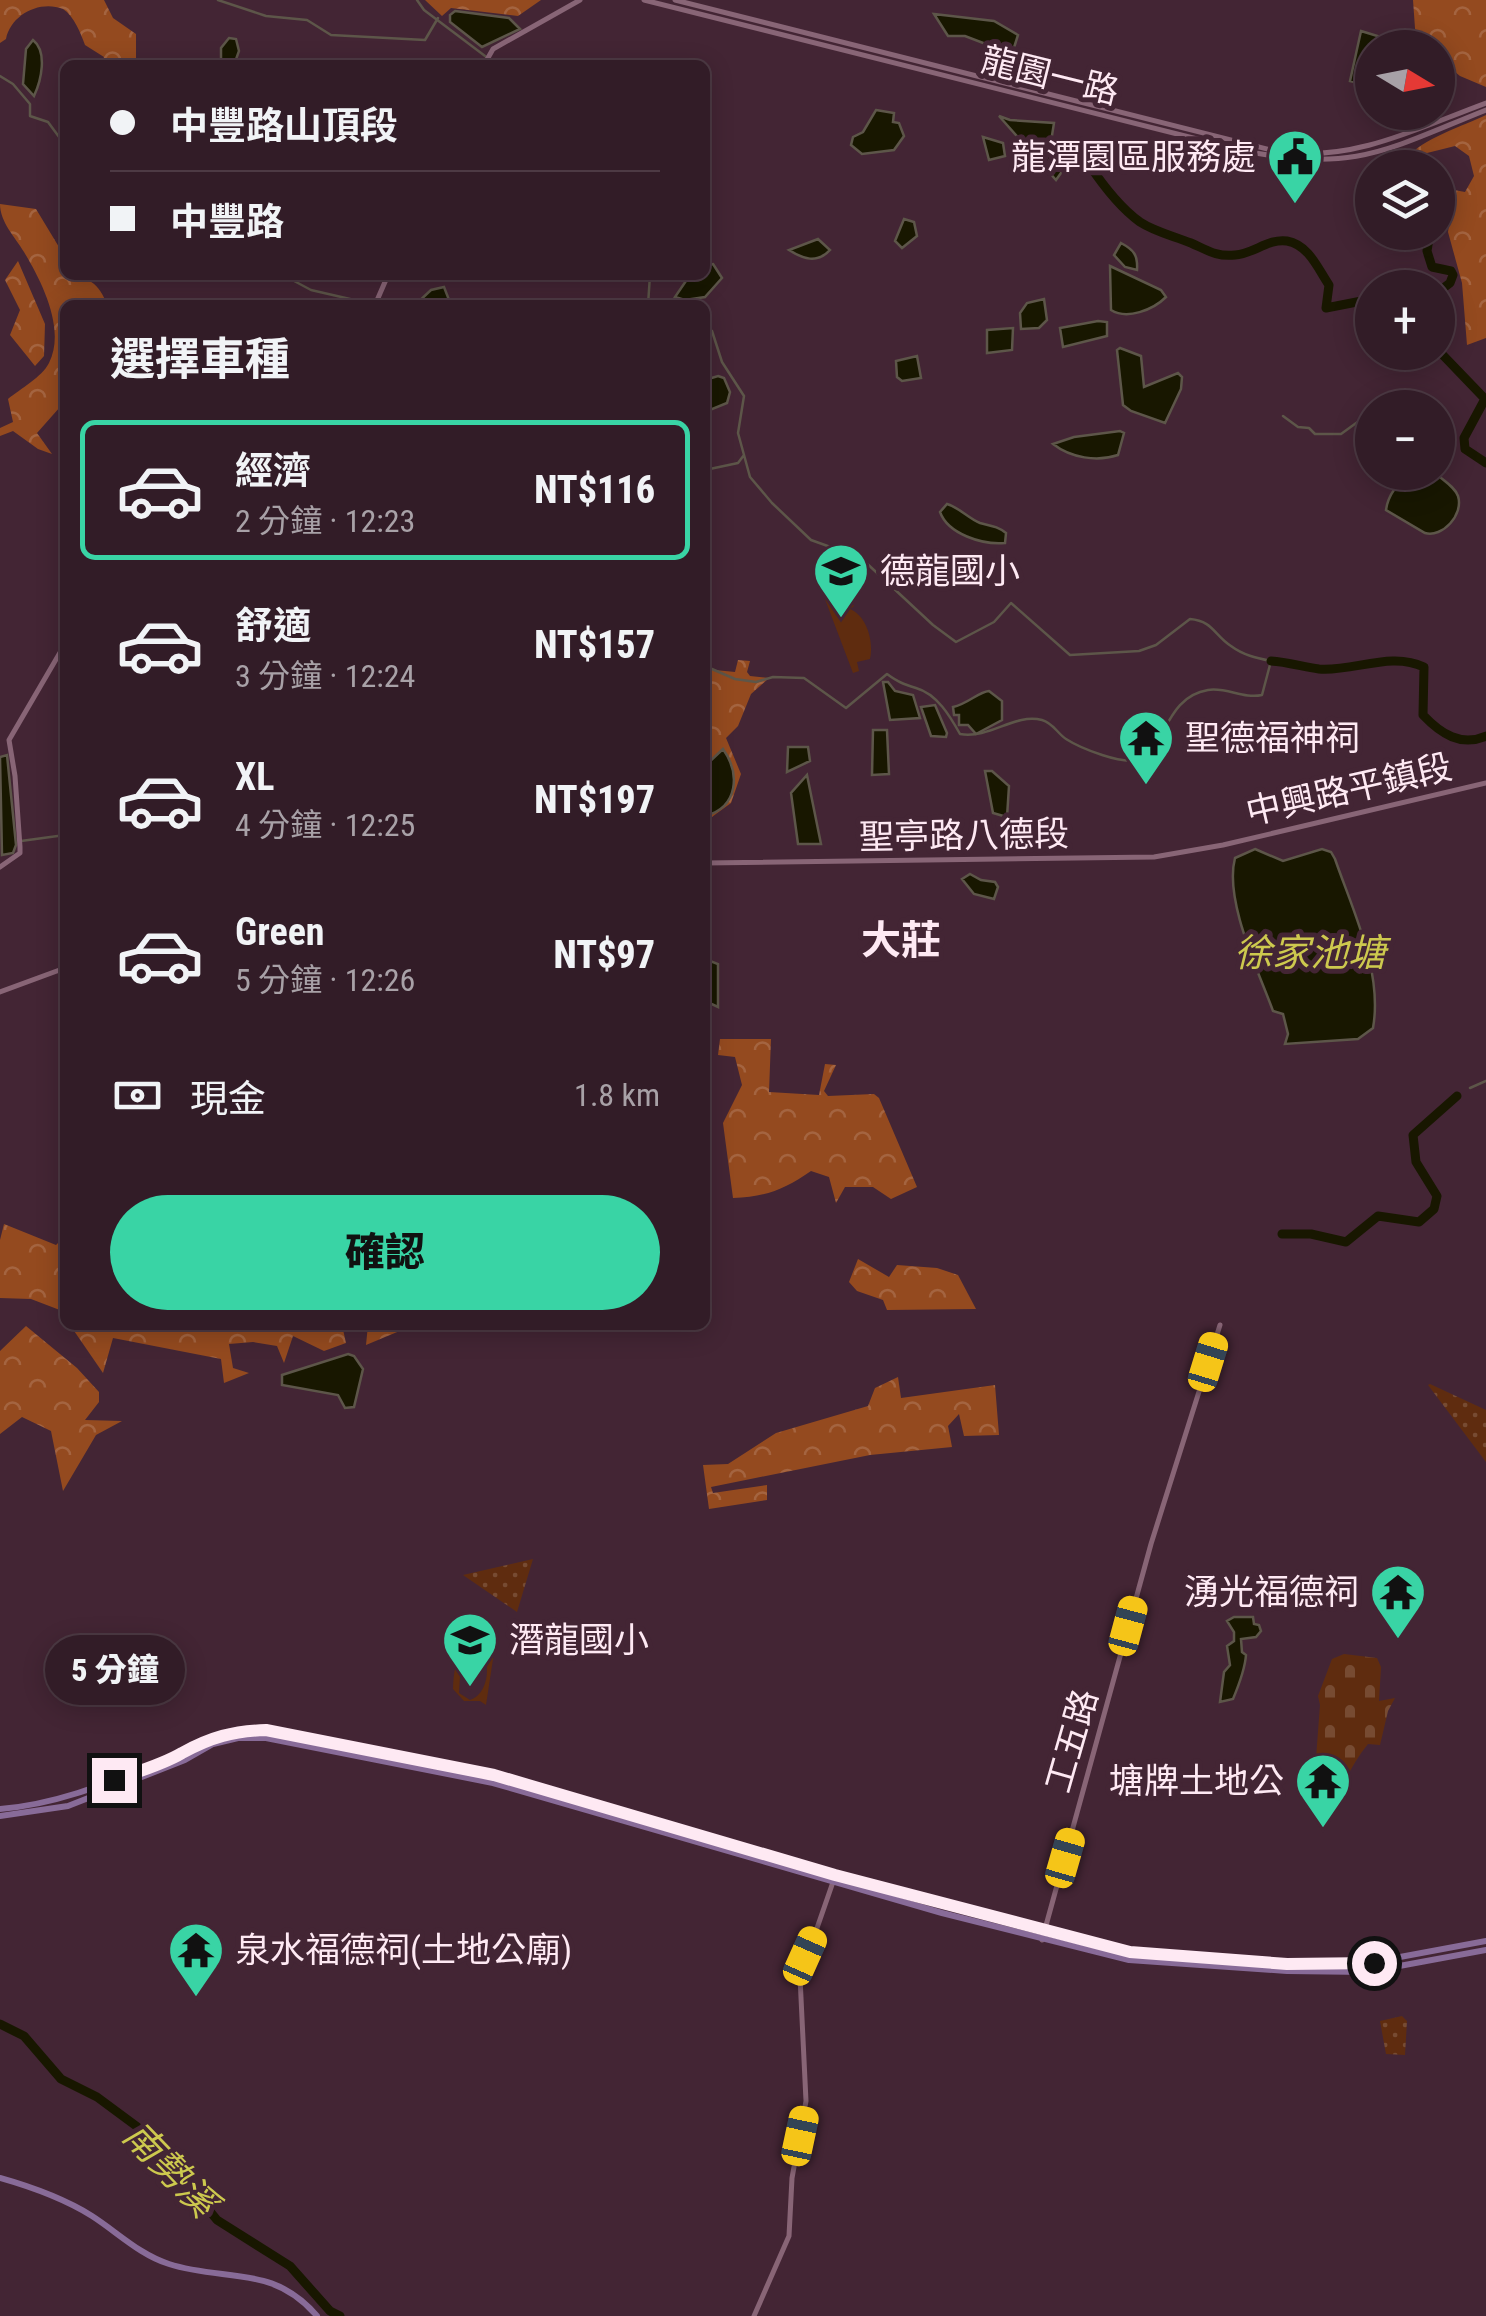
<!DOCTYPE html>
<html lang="zh-TW">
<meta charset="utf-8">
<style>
:root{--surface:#321c27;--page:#3a252f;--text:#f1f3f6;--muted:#a8a1a7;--line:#4d3a44;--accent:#39d4a5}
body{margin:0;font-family:"Roboto Condensed","Noto Sans TC",sans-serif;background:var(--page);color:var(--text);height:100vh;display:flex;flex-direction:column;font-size:38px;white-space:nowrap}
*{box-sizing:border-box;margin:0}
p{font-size:32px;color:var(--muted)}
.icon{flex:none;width:55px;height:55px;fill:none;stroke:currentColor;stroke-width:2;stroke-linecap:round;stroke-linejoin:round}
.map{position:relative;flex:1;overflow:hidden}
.drawer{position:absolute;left:60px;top:300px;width:650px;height:1030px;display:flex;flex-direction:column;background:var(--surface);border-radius:15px;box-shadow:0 5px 25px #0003,0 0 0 2px var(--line)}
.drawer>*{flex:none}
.top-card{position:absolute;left:60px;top:60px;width:650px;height:220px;border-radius:15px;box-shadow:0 5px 25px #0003,0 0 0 2px var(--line);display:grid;align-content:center;height:220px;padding:0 50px;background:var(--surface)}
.needle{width:65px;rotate:100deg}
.buttons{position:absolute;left:1355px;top:30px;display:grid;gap:20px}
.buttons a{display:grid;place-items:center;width:100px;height:100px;border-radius:50%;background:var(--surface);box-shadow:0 5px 25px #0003,0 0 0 2px var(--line);font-size:50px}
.end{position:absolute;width:45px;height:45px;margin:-22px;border:12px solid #fee9f3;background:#111;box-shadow:0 0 0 5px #111}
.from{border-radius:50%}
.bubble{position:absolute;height:70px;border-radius:35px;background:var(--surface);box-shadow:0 5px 25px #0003,0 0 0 2px var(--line);font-size:32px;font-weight:800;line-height:70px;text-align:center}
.car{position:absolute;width:30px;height:60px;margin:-30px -15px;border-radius:12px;box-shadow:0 0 8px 2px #0007;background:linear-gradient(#f5c518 24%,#345 0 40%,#f5c518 0 76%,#345 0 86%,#f5c518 0)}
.top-card b{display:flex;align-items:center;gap:35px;height:95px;font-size:38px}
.top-card b+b{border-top:2px solid var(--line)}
.top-card i{width:25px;height:25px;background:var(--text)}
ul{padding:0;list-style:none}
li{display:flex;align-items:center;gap:30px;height:140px;margin:0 20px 15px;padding:0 30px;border:5px solid transparent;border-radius:15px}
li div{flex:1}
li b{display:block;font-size:38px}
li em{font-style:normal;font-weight:800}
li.active{border-color:var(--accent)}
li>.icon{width:90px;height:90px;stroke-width:1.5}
h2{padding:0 50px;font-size:45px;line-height:120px}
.pay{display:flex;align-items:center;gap:25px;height:110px;padding:0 50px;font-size:38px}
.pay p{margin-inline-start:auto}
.button{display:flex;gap:20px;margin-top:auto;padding:20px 50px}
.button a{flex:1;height:115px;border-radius:60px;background:var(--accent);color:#111;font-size:40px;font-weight:800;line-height:115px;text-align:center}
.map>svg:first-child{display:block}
.green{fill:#5f2c0f;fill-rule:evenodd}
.forest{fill:url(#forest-crowns)}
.cemetery{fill:url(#cemetery-stones)}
.park{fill:url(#park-dots)}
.water{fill:#181700;stroke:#5d5649;stroke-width:2.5}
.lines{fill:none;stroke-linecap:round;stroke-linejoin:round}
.stream{stroke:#5d5649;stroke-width:2.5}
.river{stroke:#181700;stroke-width:9}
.tertiary{stroke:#886576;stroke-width:5}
.secondary{stroke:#886b98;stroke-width:6}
.route{stroke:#fee9f3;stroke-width:12}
.labels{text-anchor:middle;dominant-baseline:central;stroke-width:10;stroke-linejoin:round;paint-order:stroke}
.street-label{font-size:35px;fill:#fee9f3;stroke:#432534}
.poi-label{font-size:35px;fill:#fee9f3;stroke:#432534;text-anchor:start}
.water-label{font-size:38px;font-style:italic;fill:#cdc94e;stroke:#432534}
.quarter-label{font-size:40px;font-weight:bold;fill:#fee9f3;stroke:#432534}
</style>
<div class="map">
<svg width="1486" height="2316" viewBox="0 0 1486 2316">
<defs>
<pattern id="forest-crowns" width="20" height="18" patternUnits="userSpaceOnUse" patternTransform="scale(2.5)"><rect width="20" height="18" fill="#944a1f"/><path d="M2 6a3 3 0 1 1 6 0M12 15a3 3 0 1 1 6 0" fill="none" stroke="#a46440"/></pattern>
<pattern id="cemetery-stones" width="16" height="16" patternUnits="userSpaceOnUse" patternTransform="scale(2.5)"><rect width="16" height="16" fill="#5f2c0f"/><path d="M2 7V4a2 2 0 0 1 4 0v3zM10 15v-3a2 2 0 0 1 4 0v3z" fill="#774b32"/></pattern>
<pattern id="park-dots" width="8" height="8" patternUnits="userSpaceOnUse" patternTransform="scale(2.5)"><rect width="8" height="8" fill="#5f2c0f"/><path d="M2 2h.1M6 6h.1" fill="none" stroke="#774b32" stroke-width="1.8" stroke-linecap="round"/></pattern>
</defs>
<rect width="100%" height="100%" fill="#432534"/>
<path class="green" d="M834,578L854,606L850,609C867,616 874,642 870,659L857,662L859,671L853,673L820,586Z
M493,1632L497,1633L486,1705L480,1701H464L453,1689C454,1667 458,1629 489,1651ZM475,1650L483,1653C491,1668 487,1695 470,1700L459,1693L461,1659Z"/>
<path class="forest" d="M0,0H104L113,18L136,34V62L100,65L104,57L85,45C81,34 74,16 63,9C39,0 11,15 6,39L0,43Z
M425,0H541L518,16L451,8L442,16Z
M1413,0H1486V87L1460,76L1438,58V48L1424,47L1416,42Z
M1486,115V338L1467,345L1462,283L1448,232L1452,203L1438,187L1465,192L1474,176L1469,156L1455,146L1407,158C1420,140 1465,125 1486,115Z
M0,204L36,209L65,257V275C87,275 100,284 107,305H65V406L60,407L37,433L52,454L38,449L13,431L0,436V428L13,422L8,399C20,389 42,377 49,363C66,329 42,282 24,252C15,237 0,222 0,204Z
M18,261L45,324L44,356L35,366L10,335L20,310L5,280Z
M738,660L750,661L747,672L750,676L769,678L751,694L738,726L726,738L741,774L731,803L705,822V816L713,814L724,749L705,766V669L735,672Z
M720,1039H771L769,1092L819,1095L825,1064L836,1065L824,1091L828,1096L874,1094L879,1098L917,1187L891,1199L873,1187H845L836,1203L829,1177L811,1171C785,1189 766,1197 733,1198L723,1123L742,1085L735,1057L718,1055Z
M4,1224L56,1245L65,1236V1312L31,1299L0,1298V1240Z
M858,1259L889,1277L897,1265L937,1268L958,1275L976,1309L887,1310L883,1300L857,1291L849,1282Z
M70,1325H342L346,1343L324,1351L293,1336L284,1363L277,1346L253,1342L229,1344L233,1368L249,1373L224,1383L221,1359L113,1338L103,1373Z
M368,1325H414L366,1345Z
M26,1326L77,1368L99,1392V1402L85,1420L122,1421L96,1435L63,1491L51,1431L22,1417L0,1434V1351Z
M898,1377L901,1398L995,1385L999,1435L964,1436L959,1414L948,1426L952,1447L870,1455L711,1487L713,1493L767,1485V1500L709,1509L703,1465L728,1464L776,1433L868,1406L875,1388Z"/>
<path class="cemetery" d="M1344,1654L1377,1658L1381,1667L1379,1701L1395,1698L1388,1711L1380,1745L1368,1744C1349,1767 1341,1792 1325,1817L1312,1812L1320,1705L1318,1696L1332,1659Z"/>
<path class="park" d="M1430,1384L1486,1410V1462L1428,1385Z
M533,1559L517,1612L463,1575Z
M1402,2016L1407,2021L1405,2055L1386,2054L1380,2021Z"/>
<path class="water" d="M455,11L509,18L520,29L482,47L450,22V15Z
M934,14L994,21L1018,35L1012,54L965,36H948Z
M1361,31L1384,38L1387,47L1372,48V86L1350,81Z
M229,38L236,39L239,51L234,65H221V48Z
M33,40C48,52 41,81 34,96L23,84L26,49Z
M876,110L894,113L893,122L899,123L904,136L894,150L862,154L851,145L853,137L863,132Z
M999,116L1010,120L1054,123L1050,148L1071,159L1056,180Z
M983,137L1003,143L1005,156L989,160Z
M904,219L914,222L917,236L902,248L895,241Z
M818,239L830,250C817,264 803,259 789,250Z
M1121,243C1134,250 1138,255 1137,270L1125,267L1114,255Z
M713,264L722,278L705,297L685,300L675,297L690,275H705V265Z
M1110,266L1161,290L1166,297C1153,310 1127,320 1111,310Z
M444,287L451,305H415L431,290Z
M1044,299L1047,320L1039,328L1021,329L1020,313L1027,303Z
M1098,321L1107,322V336L1063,347L1060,328Z
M1013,328L1012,350L987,353V330Z
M1120,348L1141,356L1144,387L1178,373L1182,377L1181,389L1165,423L1131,411L1123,405L1117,350Z
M917,356L921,378L902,381L897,377L896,361Z
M718,376L724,378L730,392L727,403L705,412V380Z
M1120,431L1124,433L1118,455C1097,462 1071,458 1053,444L1074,437Z
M1410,472L1435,473C1443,480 1455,487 1458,496C1464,515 1442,538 1425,533L1386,510C1388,494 1398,484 1410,472Z
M947,504C960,508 968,518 980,523C991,526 997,526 1006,533L1005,543C982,545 948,534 940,512Z
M883,682H888L895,691L913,695L920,718L890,720Z
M989,691L1002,701V720L976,734L968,725H959V715H954L953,707C968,704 978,692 989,691Z
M935,705L947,733L946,737L931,736L921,707Z
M873,730H887L889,774L872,775Z
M788,747H808L810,761L787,772Z
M723,749C740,773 739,807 705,816V766Z
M7,755L16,845L13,853L2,855L0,757Z
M985,771H992L1009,786L1007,817L993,813Z
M807,775L821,844H798L791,793Z
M1255,849L1283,861L1322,849L1331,852L1335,859C1353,911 1383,972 1373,1028L1358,1039L1285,1044L1288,1034L1283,1014L1273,1011C1258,970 1224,900 1235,858Z
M970,874L981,880L995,882L998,887L994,899L974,894L962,879Z
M705,959L718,964V1007L705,1001Z
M348,1354L354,1356L363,1369L354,1407L345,1408L338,1395L282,1385V1375Z
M1234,1617H1253L1254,1624L1259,1625L1261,1631L1256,1637L1241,1639L1242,1652L1246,1655C1245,1669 1238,1687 1233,1699L1220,1702L1224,1672L1230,1665L1227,1646L1234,1641V1632L1227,1621Z"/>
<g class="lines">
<path class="stream" d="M218,0L266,16L307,20L331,35L425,40L438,18
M417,0L424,10L497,65
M0,76L13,84L30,104V116L48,122L65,145
M283,275L311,290L376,305
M648,305L650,275
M705,328L712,331L722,362L744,396L738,433L750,477L772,503L811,540L861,558L933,625L956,642L994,622L1011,603L1070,655L1139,651L1156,645L1190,619C1213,621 1214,635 1231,646C1243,655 1256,658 1271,661L1262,695C1243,699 1227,687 1208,690C1165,697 1166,748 1139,759C1124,766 1080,748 1066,739C1057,733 1053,723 1042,720C1014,713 991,739 960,734C950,716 937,694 916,688C903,684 898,682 887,674L846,708L804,678L773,677L756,682L735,679L705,666
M1283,416L1298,427L1309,428L1315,434H1341L1370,413
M705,470L738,463L744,455
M21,841L65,835
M1470,1088L1486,1081"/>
<path class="river" d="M1070,160L1088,163C1102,184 1119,207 1140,222C1155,232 1174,236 1191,243C1207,250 1216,257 1235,255C1253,254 1269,238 1287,241C1309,245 1318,269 1329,285L1326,308L1372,299
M1430,232L1427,251L1432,267L1451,271L1453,275L1450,283L1438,292
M1438,350L1485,399L1464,438L1465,449L1486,463
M1271,661C1288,662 1303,667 1319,669C1353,672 1391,651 1424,667L1423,715C1441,734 1461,747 1486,736
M1282,1234H1311L1346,1242L1378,1216L1419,1222L1434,1209L1437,1196L1416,1162L1413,1135L1457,1096
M0,2024L24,2036L61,2079L97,2097L147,2134L217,2220L290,2266L330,2311L340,2316"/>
<path class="tertiary" d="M644,0L1245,151C1355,173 1388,149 1486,110
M675,0L1283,153C1358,160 1418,128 1486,103
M484,65L493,49L580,0
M375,305L388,275
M705,863L1154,857L1223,845L1486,783
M0,867L20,853V847L15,776L9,740L65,644
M0,992L65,968
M1042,1940L1151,1544L1220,1325
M754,2316L789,2236L792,2178L806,2101L800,1977L833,1882"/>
<path class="secondary" d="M0,1809C61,1804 115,1780 171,1758C212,1741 217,1731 266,1731L494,1775L835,1875L1145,1955L1287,1964L1357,1965L1486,1941
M0,1816L68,1806L185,1760L213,1744L238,1738H266L493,1783L942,1913L1129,1960L1287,1971L1367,1972L1486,1950
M0,2178C32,2187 63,2198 92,2216C117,2232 140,2255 169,2264C225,2282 273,2264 317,2316"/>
</g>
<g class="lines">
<path class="route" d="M114,1780C136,1772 162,1765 182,1753C211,1737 233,1731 266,1730L494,1775L835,1875L1130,1952L1287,1964L1374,1963"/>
</g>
<defs>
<g id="civic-pin" transform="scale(2.875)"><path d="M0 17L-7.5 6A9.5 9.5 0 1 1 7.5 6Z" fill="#39d4a5" stroke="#432534"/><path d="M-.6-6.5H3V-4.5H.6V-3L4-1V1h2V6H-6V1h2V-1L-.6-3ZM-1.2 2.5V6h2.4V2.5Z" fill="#111"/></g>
<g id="school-pin" transform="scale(2.875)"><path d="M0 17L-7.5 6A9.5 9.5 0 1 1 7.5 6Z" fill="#39d4a5" stroke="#432534"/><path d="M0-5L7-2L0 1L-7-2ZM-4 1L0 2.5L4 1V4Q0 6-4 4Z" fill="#111"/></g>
<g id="temple-pin" transform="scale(2.875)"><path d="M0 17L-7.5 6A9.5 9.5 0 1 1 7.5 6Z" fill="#39d4a5" stroke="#432534"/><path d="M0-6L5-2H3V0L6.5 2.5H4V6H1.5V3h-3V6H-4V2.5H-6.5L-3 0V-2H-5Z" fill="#111"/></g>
</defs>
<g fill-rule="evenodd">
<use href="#civic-pin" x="1295" y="157"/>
<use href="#school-pin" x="841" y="571"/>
<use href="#temple-pin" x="1146" y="738"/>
<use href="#temple-pin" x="1398" y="1592"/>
<use href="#school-pin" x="470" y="1640"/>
<use href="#temple-pin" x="1323" y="1781"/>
<use href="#temple-pin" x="196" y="1950"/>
</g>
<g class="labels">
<g class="street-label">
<text transform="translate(1050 76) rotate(14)">龍園一路</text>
<text transform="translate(1349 790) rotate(-13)">中興路平鎮段</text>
<text transform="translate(964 836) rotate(-1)">聖亭路八德段</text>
<text transform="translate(1072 1741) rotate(-74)">工五路</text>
</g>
<g class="poi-label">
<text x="1256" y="157" text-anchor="end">龍潭園區服務處</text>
<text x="880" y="571">德龍國小</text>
<text x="1185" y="738">聖德福神祠</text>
<text x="1359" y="1592" text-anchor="end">湧光福德祠</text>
<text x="509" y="1640">潛龍國小</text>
<text x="1284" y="1781" text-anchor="end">塘牌土地公</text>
<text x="235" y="1950">泉水福德祠(土地公廟)</text>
</g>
<g class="water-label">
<text x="1310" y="953">徐家池塘</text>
<text transform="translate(170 2169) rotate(46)">南勢溪</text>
</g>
<g class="quarter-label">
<text x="901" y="940">大莊</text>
</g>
</g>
</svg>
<div class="buttons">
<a><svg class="needle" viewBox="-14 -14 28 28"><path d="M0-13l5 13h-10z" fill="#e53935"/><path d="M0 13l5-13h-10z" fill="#a8a1a7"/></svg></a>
<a><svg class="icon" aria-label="layers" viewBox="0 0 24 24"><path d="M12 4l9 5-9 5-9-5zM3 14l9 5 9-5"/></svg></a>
<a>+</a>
<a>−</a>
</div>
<i class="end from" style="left:1374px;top:1963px"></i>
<i class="end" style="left:114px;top:1780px"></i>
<div class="bubble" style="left:45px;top:1635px;width:140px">5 分鐘</div>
<i class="car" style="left:1208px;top:1362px;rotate:17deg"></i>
<i class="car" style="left:1128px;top:1626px;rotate:15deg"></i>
<i class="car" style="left:1065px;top:1858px;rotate:16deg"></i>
<i class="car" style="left:805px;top:1956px;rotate:24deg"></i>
<i class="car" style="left:800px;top:2136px;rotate:12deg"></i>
<div class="top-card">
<b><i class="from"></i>中豐路山頂段</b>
<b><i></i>中豐路</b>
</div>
<section class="drawer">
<h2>選擇車種</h2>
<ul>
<li class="active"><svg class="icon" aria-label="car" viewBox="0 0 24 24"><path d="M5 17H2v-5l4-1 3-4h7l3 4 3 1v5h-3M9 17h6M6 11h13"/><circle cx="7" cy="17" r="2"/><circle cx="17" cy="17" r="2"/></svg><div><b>經濟</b><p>2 分鐘 · 12:23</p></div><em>NT$116</em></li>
<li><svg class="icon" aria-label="car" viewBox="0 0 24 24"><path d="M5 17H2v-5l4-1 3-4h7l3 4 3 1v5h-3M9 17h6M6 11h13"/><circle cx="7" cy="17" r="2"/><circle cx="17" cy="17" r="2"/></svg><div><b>舒適</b><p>3 分鐘 · 12:24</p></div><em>NT$157</em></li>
<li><svg class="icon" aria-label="car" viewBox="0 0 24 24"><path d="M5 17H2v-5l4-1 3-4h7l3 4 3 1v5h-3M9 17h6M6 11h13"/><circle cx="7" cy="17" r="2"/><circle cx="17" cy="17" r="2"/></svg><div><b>XL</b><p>4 分鐘 · 12:25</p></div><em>NT$197</em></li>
<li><svg class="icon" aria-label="car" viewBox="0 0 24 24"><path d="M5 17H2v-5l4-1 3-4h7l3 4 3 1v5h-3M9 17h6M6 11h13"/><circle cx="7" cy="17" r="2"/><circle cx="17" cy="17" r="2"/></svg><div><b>Green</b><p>5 分鐘 · 12:26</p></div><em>NT$97</em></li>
</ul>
<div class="pay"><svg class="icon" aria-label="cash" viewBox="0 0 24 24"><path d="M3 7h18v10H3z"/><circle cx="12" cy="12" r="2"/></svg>現金<p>1.8 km</p></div>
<div class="button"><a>確認</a></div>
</section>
</div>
